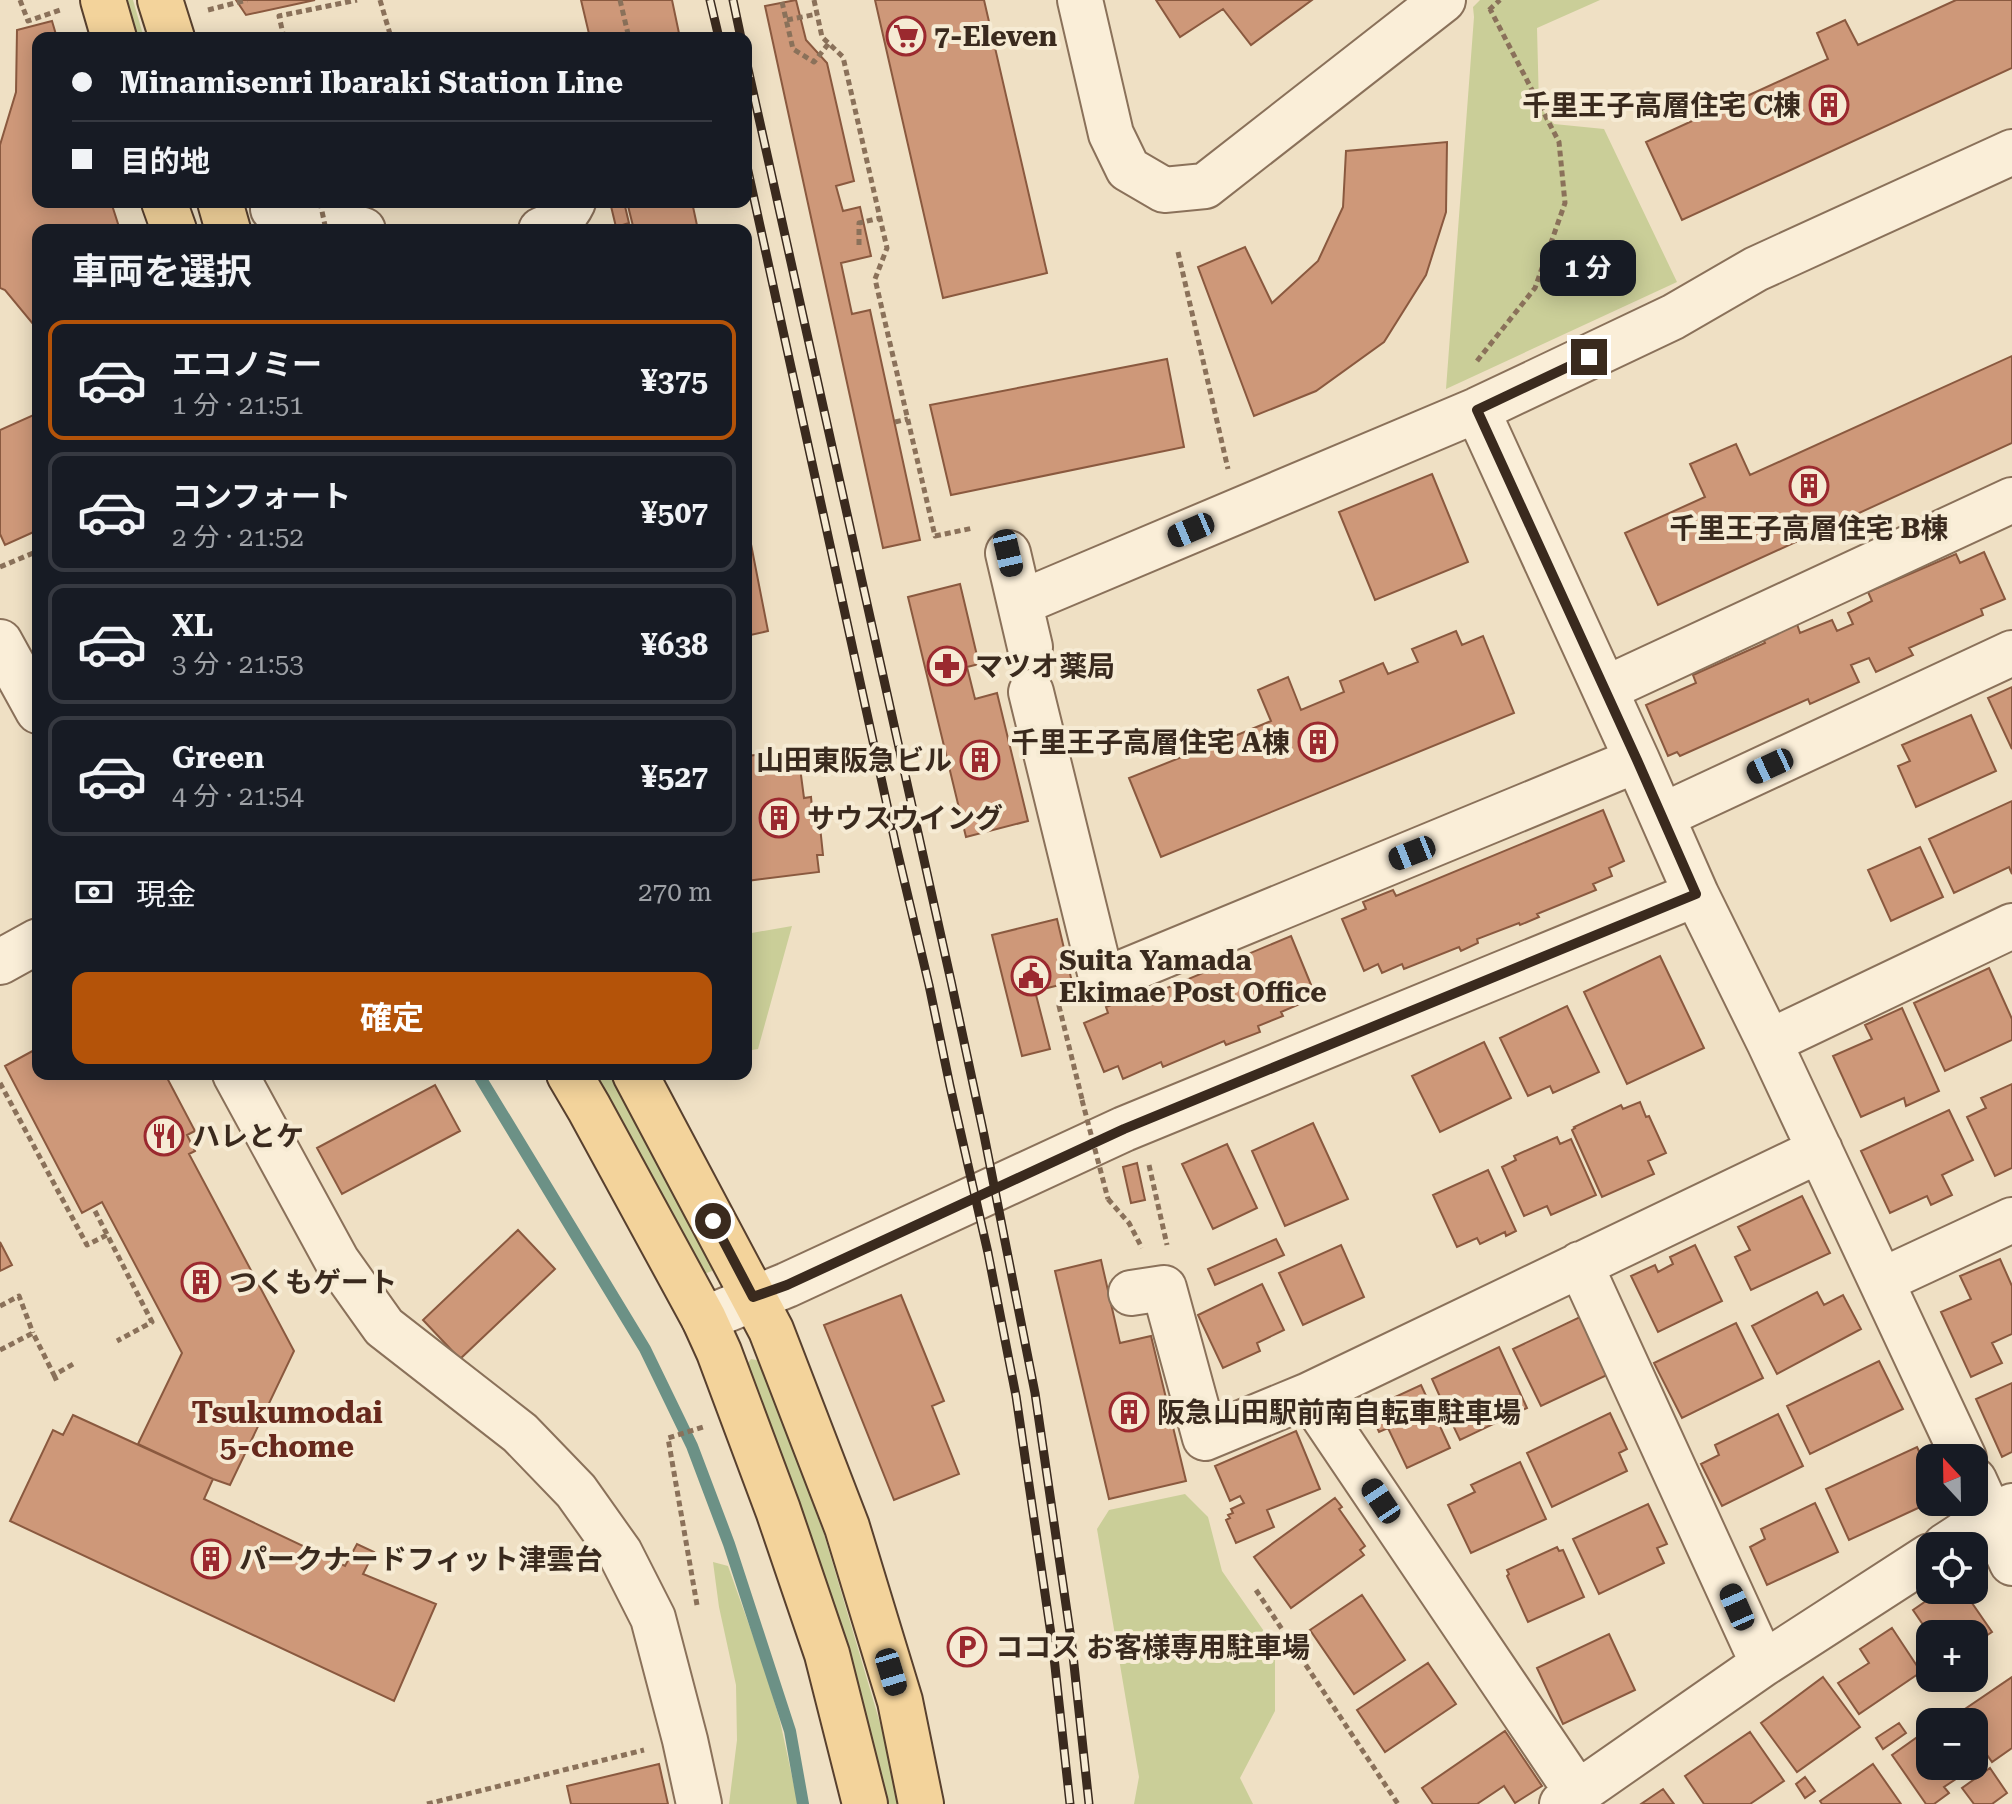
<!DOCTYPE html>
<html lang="ja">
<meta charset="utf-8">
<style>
:root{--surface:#171b24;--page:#20242c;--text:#f1f3f6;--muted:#9ea1a6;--line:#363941;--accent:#b45309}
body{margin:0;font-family:"Roboto Serif","Noto Sans JP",serif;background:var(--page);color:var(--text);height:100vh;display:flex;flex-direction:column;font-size:30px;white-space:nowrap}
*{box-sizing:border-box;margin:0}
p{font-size:26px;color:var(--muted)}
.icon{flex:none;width:44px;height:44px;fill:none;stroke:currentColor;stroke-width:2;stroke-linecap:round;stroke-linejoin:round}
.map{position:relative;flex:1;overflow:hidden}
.side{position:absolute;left:32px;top:224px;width:720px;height:856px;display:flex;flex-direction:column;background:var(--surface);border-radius:16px;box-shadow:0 4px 20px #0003}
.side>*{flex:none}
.banner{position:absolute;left:32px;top:32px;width:720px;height:176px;border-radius:16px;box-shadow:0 4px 20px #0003;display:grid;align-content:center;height:176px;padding:0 40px;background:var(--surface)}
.needle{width:52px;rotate:338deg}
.buttons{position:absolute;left:1916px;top:1444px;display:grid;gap:16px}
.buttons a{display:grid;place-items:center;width:72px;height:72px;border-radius:16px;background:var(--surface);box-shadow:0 4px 20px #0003;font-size:40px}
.end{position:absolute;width:36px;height:36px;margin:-18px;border:10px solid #3a2a1e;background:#fff;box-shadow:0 0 0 4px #fff}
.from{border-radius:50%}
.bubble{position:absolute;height:56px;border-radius:16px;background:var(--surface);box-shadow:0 4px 20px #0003;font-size:26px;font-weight:700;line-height:56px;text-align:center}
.car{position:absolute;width:24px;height:48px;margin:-24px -12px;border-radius:10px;box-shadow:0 0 6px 2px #0007;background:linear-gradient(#222 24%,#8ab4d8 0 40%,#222 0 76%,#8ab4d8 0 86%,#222 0)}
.banner b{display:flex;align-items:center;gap:28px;height:76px;font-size:30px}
.banner b+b{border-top:2px solid var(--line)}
.banner i{width:20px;height:20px;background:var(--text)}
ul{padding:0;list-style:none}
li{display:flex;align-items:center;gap:24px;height:120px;margin:0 16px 12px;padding:0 24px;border:4px solid var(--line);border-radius:16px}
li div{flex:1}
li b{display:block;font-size:30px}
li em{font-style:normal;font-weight:700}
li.active{border-color:var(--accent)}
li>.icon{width:72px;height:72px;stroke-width:1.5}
h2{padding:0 40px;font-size:36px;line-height:96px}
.pay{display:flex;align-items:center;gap:20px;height:88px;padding:0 40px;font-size:30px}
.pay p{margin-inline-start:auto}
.primary-button{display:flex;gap:16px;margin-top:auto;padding:16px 40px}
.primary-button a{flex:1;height:92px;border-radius:16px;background:var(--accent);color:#fff;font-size:32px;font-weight:700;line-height:92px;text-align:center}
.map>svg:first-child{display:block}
.green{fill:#cace98}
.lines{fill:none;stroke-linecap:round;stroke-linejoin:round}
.stream{stroke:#6c9186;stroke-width:12}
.building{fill:#ce9879;stroke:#8a593f;stroke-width:2}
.minor-casing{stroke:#8a715a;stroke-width:48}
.major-casing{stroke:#58402e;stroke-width:48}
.path{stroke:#8a715a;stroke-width:5;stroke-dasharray:6 4;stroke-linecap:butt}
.minor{stroke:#faeed8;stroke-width:44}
.major{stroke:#f3d39b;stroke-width:44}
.rail-casing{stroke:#3a2a1e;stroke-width:9}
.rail{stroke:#f6ebd4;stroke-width:6;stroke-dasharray:18;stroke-linecap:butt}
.path-bridge{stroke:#8a715a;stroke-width:5;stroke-dasharray:6 4;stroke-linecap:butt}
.route{stroke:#3a2a1e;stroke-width:10}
.labels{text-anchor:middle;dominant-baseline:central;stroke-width:8;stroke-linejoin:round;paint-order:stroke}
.poi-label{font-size:28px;font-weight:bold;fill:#3a2a1e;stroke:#f6ebd4;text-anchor:start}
.neighbourhood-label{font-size:30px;font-weight:bold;fill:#67291d;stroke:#f6ebd4}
</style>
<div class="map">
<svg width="2012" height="1804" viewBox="0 0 2012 1804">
<rect width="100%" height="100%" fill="#efe0c4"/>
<path class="green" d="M118,0H133L144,38H130Z
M1480,0H1600L1537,28L1539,106L1554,124L1604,129L1677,282L1446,389L1474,17L1473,7Z
M792,926L758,1049L746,1051V934Z
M592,1074H612L633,1110L712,1260V1271L704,1274Z
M751,1359L761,1361L824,1534L888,1750L898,1804H882L746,1365Z
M1185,1494L1208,1517L1222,1571L1275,1647V1711L1240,1778L1253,1804H1134L1139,1777L1097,1529L1109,1510Z
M713,1562L728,1566L764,1667L780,1721L798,1804H729L737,1740L736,1685L719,1607Z"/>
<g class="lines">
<path class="stream" d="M478,1074L645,1349L692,1446L729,1544L790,1731L803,1804"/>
</g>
<path class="building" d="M236,0H315L246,15Z
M581,0H672L680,38H590Z
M796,0L806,40L827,63L854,181L836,186L843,211L860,207L871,256L841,263L852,314L870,310L920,540L883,548L765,6Z
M875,0H984L1047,273L943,298Z
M1156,0H1312L1251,45L1223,9L1180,37Z
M1956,0H2012V68L1682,220L1646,142L1828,59L1817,33L1845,20L1858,45Z
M52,21L57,38H38V202H111L120,230H38V330L5,290L0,288V145L16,92L17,30Z
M1447,142L1446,212L1426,275L1384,342L1316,391L1254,416L1198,267L1245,247L1272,303L1318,261L1343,207L1346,151Z
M610,202H624L629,223L616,227Z
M627,202H692L698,230H634Z
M2012,356V443L1658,605L1625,533L1705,497L1690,464L1736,444L1750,475Z
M1167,359L1184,447L951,495L930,405Z
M38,413V530L5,545L0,534V430Z
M1432,474L1468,562L1375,600L1339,512Z
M749,534L768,631L746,636V535Z
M1984,552L2005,599L1981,609L1983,615L1909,648L1913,655L1876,672L1869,658L1851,665L1859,682L1810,704L1808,699L1680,756L1677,752L1668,756L1646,705L1696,683L1693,675L1765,643L1763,639L1797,624L1800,633L1832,620L1837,631L1853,624L1848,613L1872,601L1868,592L1956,554L1960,563Z
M960,584L979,664L967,667L975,699L997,693L1028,821L966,837L908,597Z
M1456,631L1462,645L1483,636L1514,713L1161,857L1129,778L1187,755L1183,745L1226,728L1230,738L1271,721L1258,690L1288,677L1301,710L1344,692L1340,681L1383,663L1388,674L1418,662L1412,649Z
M2012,687V749L1988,698Z
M1971,715L1996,771L1916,807L1898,766L1910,761L1902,745Z
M767,754L768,763L799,760L804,798L811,797L813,818L819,817L823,855H817L819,872L746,881V756Z
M2012,801V874L2009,867L1954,893L1929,839Z
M1603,810L1624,861L1609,868L1612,876L1593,884L1596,890L1537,914L1539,917L1520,925L1519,923L1477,939L1478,943L1461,951L1459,947L1404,969L1402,964L1382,973L1378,964L1364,971L1342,919L1366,909L1363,902L1393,890L1396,896Z
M1920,847L1943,897L1891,921L1868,870Z
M1057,919L1072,982L1035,991L1050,1049L1022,1056L992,935Z
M1291,936L1316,997L1281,1012L1283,1016L1258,1026L1260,1032L1226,1045L1224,1041L1163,1067L1161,1062L1123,1079L1118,1066L1104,1072L1084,1023L1108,1013L1106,1007L1134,996L1136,1001Z
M1660,956L1704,1048L1627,1084L1584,992Z
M1989,968L2012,1019V1040L1945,1071L1914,1003Z
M1567,1006L1599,1072L1553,1093L1550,1086L1528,1096L1500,1038Z
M1902,1008L1939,1091L1906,1106L1904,1098L1861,1117L1833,1056L1872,1039L1865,1025Z
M1484,1042L1511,1098L1440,1132L1412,1076Z
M38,1048V1074H165L195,1131L187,1135L195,1151L189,1154L294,1351L230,1485L213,1479L138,1444L182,1353L102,1202L82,1213L5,1066Z
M2012,1084V1168L1995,1176L1967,1117L1986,1108L1981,1098Z
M435,1085L460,1131L342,1194L317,1148Z
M1640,1102L1646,1117L1649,1116L1666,1153L1648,1161L1654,1174L1602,1197L1572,1130L1575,1128L1574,1127L1621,1105L1623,1109Z
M1949,1110L1973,1160L1942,1175L1952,1195L1931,1205L1927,1196L1890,1213L1861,1151Z
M1313,1123L1348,1199L1285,1226L1252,1151Z
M1557,1137L1560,1144L1571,1139L1596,1195L1551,1215L1547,1206L1524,1216L1502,1167L1516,1160L1514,1156Z
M1227,1144L1257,1208L1213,1229L1182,1164Z
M1137,1163L1145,1200L1131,1203L1123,1167Z
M1488,1170L1516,1231L1506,1236L1505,1232L1480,1244L1477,1238L1457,1247L1433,1195Z
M1802,1196L1830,1253L1751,1290L1735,1257L1750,1250L1738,1227Z
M518,1230L555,1269L460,1359L423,1320Z
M1276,1239L1284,1255L1215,1285L1208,1269Z
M0,1242L12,1265L0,1271Z
M1341,1245L1364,1297L1303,1325L1279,1273Z
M1695,1245L1722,1301L1658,1332L1631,1276L1655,1265L1658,1272L1673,1264L1670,1257Z
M2000,1259L2012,1286V1334L1992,1343L2002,1363L1971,1377L1941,1312L1971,1299L1960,1276Z
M1101,1260L1120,1343L1151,1336L1186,1481L1109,1499L1055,1271Z
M1262,1284L1284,1330L1257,1343L1260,1351L1223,1368L1198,1315Z
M1817,1292L1824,1305L1843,1295L1861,1329L1777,1374L1752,1326Z
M901,1295L944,1401L932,1406L959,1474L894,1500L824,1325Z
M1580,1317L1607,1375L1541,1406L1513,1349Z
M1736,1323L1763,1378L1682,1418L1654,1363Z
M1499,1347L1527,1408L1460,1440L1450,1419L1456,1416L1447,1397L1441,1399L1432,1379Z
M1879,1361L1903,1409L1810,1454L1787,1406Z
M2012,1383V1452L2002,1457L1976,1399Z
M1421,1385L1450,1448L1407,1468L1388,1428L1379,1432L1369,1409Z
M1610,1413L1627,1449L1619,1453L1627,1471L1552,1507L1527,1453Z
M1778,1414L1803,1466L1722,1506L1701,1464L1719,1455L1715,1445Z
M73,1415L213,1479L204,1499L345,1566L357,1544L374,1552L363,1574L436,1604L394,1701L10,1521L53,1430L63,1435Z
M1296,1431L1320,1489L1267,1510L1274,1527L1236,1543L1226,1520L1230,1518L1228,1515L1233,1513L1231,1509L1244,1503L1240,1496L1230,1501L1215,1466Z
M1917,1447L1930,1474L1931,1502L1849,1540L1826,1489Z
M1520,1462L1546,1519L1471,1553L1448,1505L1475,1492L1471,1485Z
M1335,1498L1342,1507L1339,1509L1365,1546L1360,1550L1364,1555L1291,1608L1254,1557Z
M1815,1503L1838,1552L1767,1585L1750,1547L1765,1539L1761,1529Z
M1648,1504L1667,1544L1657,1548L1664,1563L1599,1594L1573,1539Z
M1557,1547L1559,1551L1563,1550L1584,1597L1528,1622L1507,1576L1509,1574L1507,1570Z
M1942,1590H1963L1992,1632L1974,1644V1634L1930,1635L1913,1610Z
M1362,1595L1405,1660L1354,1694L1310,1630Z
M1892,1628L1921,1672L1859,1714L1838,1683L1869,1663L1860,1649Z
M1609,1634L1635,1690L1563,1724L1537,1668Z
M1428,1663L1456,1704L1385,1752L1357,1710Z
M1823,1677L1860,1727L1797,1772L1761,1723Z
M2012,1677V1748L1992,1762L1974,1736V1722H1965L1959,1713Z
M1899,1723L1906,1733L1883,1749L1876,1738Z
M1930,1728V1766H1974V1760L1977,1765L1944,1787L1949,1793L1934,1804H1926L1892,1755Z
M1505,1731L1542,1786L1515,1803L1504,1786L1477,1804H1433L1422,1788Z
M1750,1732L1784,1781L1750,1804H1704L1685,1776Z
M659,1764L668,1804H571L567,1786Z
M1873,1764L1901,1804H1822L1820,1801Z
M1990,1768L2007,1793L1992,1804H1974L1962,1788Z
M1805,1777L1815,1791L1805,1798L1796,1784Z
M1663,1789L1674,1804H1641Z"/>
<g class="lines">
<g class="minor-casing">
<path id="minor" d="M1080,0L1111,134L1128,169L1164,190L1205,186L1443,0
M273,209L363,230
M541,230C556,224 566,217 573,202
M1477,410L1637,760L1696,894
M1008,553L1030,647
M1020,603L1477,410L1673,317L1756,269L2012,152
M0,642L38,711
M1605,689L2012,500
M1031,692L1102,981L1637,760
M1662,816L2012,653
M0,962L38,941
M1769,1042L2012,926
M235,1074L337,1261L384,1327L520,1433L576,1491L620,1553L653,1618L685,1740L699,1804
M1580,1264L1763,1664
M1881,1281L2012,1220
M1131,1293L1164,1288L1205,1438L1309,1395
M704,1319L787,1285L1124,1129L1696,894L1769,1042L1964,1458
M1974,1480L2012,1563
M1945,1546L1991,1516L2012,1506
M1577,1792L1309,1395L1820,1150
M1562,1804L1763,1664L1930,1556"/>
</g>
<g class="major-casing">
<path id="major" d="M103,0L114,38
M160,0L172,38
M164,202L174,230
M220,202L228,230
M569,1074L589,1108L704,1319L719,1352L778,1510L827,1654L865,1804
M635,1074L771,1330L847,1527L900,1701L921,1804"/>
</g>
<path class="path" d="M20,0L28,21L63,9
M380,0L390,34
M620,0L629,38
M814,0L822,37L843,57L880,218L887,248L875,279L935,536L973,528
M782,2L793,49L814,62L829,43
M208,10L247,0
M1489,10L1500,0
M787,20L817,14
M284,38L279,16L357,0
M859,245V223L880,218
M1178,252L1228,469
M1477,361L1535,288L1565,203L1559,142L1490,9
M895,422L908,419
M0,567L38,551
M1068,1001L1059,1006L1082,1099
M0,1083L87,1245L107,1235
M1149,1165L1167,1245
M1108,1199L1129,1223L1142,1248
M95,1211L152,1322L117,1341
M0,1306L19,1296L33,1333
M0,1350L33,1333L54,1375L75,1363
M54,1375L58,1384
M1256,1590L1398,1804
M697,1605L668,1438L703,1427
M427,1804L644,1750"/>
<use href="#minor" class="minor"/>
<use href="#major" class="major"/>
<g class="rail-casing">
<path id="rail" d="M710,0L719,38
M733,0L741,38
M746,60L951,981L984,1135L1035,1393L1072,1646L1089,1804
M746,162L896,846L929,985L950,1086L988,1253L1016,1396L1053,1648L1070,1804"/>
</g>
<use href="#rail" class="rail"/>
<path class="path-bridge" d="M320,202L326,230
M1082,1100L1108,1199"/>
</g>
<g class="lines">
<path class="route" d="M713,1221L753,1297L787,1285L1124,1129L1696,894L1637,760L1477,410L1589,357"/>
</g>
<defs>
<g id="supermarket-ring" transform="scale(2)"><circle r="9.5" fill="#f6ebd4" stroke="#9b292f" stroke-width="1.5"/><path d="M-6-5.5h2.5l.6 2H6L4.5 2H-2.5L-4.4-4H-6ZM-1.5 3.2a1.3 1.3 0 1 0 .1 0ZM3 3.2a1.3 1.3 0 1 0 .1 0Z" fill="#9b292f"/></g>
<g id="building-ring" transform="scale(2)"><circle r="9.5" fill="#f6ebd4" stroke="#9b292f" stroke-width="1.5"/><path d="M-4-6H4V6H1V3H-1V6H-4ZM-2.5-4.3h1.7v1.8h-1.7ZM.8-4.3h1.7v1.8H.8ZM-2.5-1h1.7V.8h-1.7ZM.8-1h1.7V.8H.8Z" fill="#9b292f"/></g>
<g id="pharmacy-ring" transform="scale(2)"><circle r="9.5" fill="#f6ebd4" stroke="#9b292f" stroke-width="1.5"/><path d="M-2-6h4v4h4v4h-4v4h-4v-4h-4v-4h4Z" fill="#9b292f"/></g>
<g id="civic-ring" transform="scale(2)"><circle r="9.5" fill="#f6ebd4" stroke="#9b292f" stroke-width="1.5"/><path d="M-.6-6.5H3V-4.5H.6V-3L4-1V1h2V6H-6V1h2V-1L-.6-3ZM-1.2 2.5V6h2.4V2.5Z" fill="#9b292f"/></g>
<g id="restaurant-ring" transform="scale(2)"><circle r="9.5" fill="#f6ebd4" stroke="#9b292f" stroke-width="1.5"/><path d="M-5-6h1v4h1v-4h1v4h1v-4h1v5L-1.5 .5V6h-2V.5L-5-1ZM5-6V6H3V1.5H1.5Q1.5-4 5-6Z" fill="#9b292f"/></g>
<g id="parking-ring" transform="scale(2)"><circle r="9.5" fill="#f6ebd4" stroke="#9b292f" stroke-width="1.5"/><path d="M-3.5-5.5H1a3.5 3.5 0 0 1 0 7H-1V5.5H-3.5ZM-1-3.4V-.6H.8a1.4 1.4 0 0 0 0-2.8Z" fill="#9b292f"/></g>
</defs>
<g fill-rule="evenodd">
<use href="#supermarket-ring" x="906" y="36"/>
<use href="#building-ring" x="1829" y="105"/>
<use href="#building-ring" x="1809" y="486"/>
<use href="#pharmacy-ring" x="947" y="666"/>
<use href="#building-ring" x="1318" y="742"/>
<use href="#building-ring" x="980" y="760"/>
<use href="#building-ring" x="779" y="818"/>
<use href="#civic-ring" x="1031" y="976"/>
<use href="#restaurant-ring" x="164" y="1136"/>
<use href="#building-ring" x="201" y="1282"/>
<use href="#building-ring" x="1129" y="1412"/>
<use href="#building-ring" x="211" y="1559"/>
<use href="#parking-ring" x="967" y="1647"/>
</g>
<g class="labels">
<g class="poi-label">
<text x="934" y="36">7-Eleven</text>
<text x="1801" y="105" text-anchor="end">千里王子高層住宅 C棟</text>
<text x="1809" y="528" text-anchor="middle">千里王子高層住宅 B棟</text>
<text x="975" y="666">マツオ薬局</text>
<text x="1290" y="742" text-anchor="end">千里王子高層住宅 A棟</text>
<text x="952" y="760" text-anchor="end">山田東阪急ビル</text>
<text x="807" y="818">サウスウイング</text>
<text x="1059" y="960">Suita Yamada<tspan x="1059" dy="32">Ekimae Post Office</tspan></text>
<text x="192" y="1136">ハレとケ</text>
<text x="229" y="1282">つくもゲート</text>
<text x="1157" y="1412">阪急山田駅前南自転車駐車場</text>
<text x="239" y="1559">パークナードフィット津雲台</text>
<text x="995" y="1647">ココス お客様専用駐車場</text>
</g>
<g class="neighbourhood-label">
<text x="287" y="1412">Tsukumodai<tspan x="287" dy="34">5-chome</tspan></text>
</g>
</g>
</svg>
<div class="buttons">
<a><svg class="needle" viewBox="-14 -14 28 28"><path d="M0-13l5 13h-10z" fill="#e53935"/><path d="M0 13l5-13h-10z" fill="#9ea1a6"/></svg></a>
<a><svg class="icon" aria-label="locate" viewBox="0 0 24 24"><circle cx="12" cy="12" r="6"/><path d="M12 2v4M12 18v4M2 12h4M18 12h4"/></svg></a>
<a>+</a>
<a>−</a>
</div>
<i class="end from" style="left:713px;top:1221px"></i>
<i class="end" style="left:1589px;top:357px"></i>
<div class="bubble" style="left:1540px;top:240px;width:96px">1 分</div>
<i class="car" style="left:1191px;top:530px;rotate:247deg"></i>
<i class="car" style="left:1008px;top:553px;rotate:167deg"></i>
<i class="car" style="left:1770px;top:766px;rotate:245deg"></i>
<i class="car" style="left:1412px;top:853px;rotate:248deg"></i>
<i class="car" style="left:1381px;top:1501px;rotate:326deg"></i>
<i class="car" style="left:1737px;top:1607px;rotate:336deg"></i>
<i class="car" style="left:891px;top:1672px;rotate:163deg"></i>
<div class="banner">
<b><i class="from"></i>Minamisenri Ibaraki Station Line</b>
<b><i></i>目的地</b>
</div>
<section class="side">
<h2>車両を選択</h2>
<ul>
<li class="active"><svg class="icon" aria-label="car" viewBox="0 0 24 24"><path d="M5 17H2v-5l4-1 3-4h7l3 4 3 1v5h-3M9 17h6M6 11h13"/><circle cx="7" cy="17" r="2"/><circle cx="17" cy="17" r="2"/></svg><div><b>エコノミー</b><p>1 分 · 21:51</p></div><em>¥375</em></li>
<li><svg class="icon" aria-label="car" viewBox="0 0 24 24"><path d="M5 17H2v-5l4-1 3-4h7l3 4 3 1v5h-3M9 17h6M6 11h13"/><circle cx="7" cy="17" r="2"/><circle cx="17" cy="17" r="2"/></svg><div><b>コンフォート</b><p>2 分 · 21:52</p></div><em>¥507</em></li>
<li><svg class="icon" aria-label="car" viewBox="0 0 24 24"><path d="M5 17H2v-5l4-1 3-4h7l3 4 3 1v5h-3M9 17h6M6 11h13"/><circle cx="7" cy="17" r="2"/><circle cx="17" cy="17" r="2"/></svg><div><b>XL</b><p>3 分 · 21:53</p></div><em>¥638</em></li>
<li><svg class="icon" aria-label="car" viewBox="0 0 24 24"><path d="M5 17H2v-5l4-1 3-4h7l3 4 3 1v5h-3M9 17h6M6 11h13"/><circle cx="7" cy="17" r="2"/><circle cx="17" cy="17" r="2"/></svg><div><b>Green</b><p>4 分 · 21:54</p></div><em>¥527</em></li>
</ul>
<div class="pay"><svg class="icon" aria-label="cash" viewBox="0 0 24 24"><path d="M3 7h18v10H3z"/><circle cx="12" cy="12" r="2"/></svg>現金<p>270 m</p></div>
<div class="primary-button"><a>確定</a></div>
</section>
</div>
